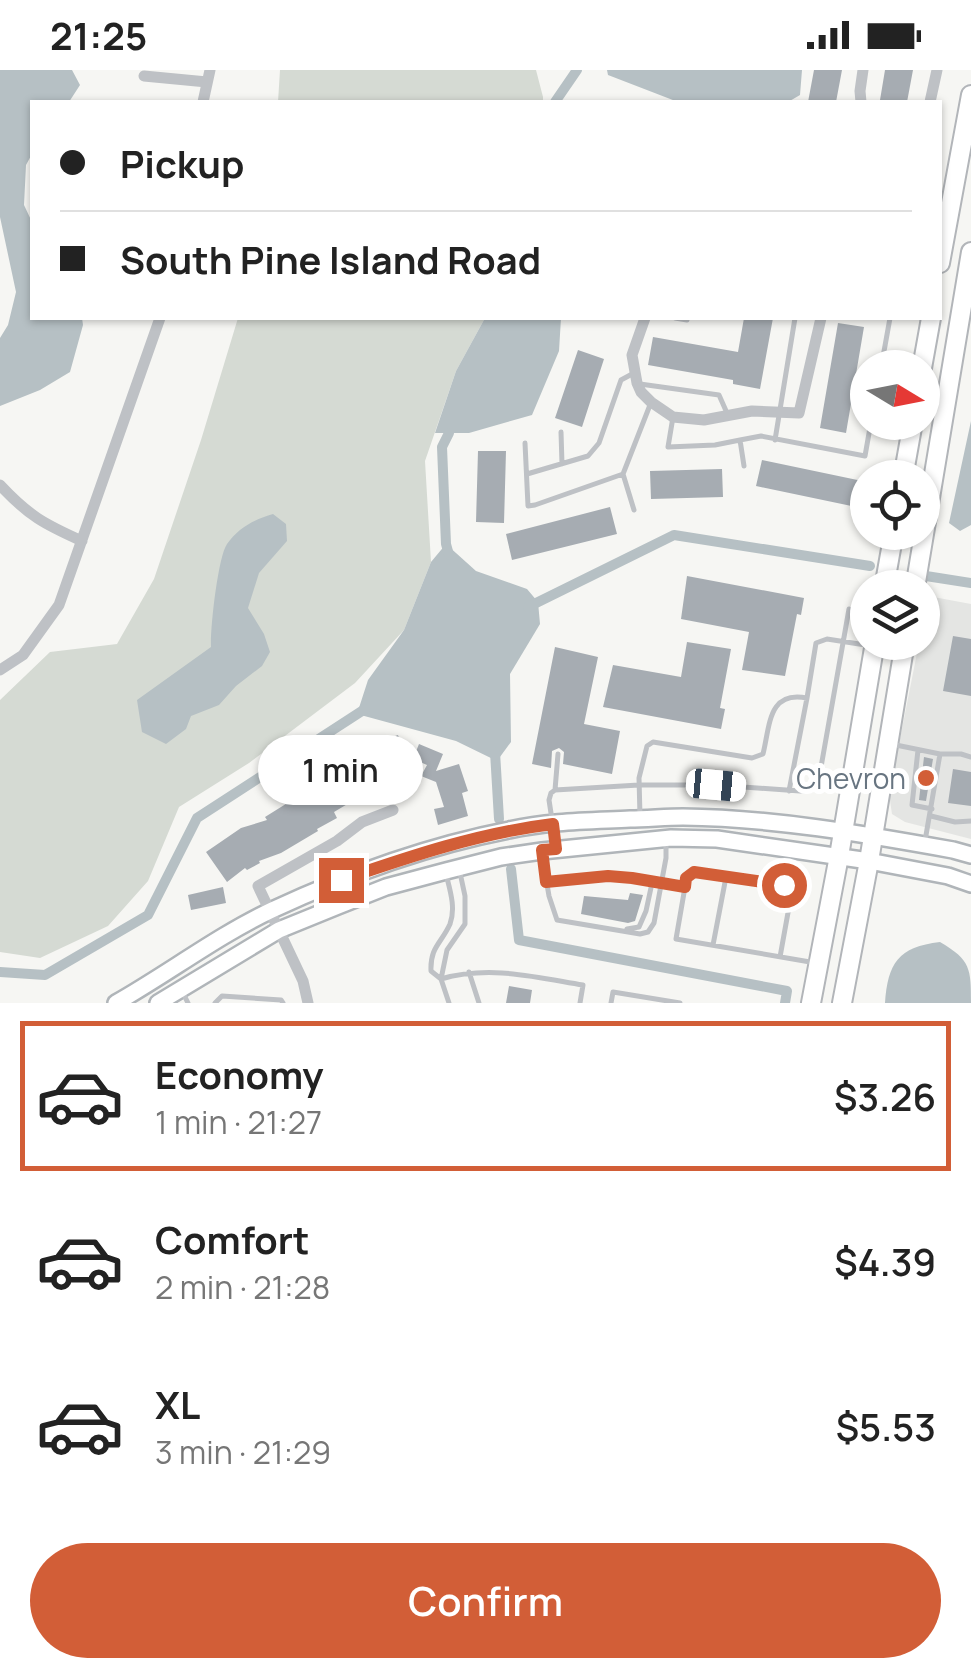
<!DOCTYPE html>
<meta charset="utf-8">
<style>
:root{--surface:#fff;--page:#f6f6f6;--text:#222;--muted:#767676;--line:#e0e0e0;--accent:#d25e37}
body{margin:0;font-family:Manrope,sans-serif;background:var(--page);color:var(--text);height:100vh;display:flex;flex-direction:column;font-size:38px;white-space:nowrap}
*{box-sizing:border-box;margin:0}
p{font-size:32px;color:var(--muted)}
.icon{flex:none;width:55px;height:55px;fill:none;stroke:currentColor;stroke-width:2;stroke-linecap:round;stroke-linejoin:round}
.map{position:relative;height:933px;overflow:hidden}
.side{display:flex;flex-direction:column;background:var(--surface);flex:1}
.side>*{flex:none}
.banner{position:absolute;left:30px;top:30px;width:912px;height:220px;border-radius:0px;box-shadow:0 2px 8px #0004;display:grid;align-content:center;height:220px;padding:0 30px;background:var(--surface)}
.needle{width:65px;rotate:100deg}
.buttons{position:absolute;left:850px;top:280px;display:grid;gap:20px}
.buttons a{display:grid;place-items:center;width:90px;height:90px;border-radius:50%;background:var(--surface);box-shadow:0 2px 8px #0004;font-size:50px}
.end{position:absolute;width:45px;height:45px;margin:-22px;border:12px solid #d25e37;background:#fff;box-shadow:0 0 0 5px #fff}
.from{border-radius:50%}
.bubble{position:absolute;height:70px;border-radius:35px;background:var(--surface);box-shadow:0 2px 8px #0004;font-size:32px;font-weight:600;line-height:70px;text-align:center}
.car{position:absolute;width:30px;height:60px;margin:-30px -15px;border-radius:12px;box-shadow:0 0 8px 2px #0007;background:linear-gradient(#fff 24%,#345 0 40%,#fff 0 76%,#345 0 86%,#fff 0)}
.banner b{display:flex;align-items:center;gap:35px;height:95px;font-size:38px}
.banner b+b{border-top:2px solid var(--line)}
.banner i{width:25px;height:25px;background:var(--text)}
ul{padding:18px 0 0;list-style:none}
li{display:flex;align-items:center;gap:30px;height:150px;margin:0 20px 15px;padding:0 10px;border:5px solid transparent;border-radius:0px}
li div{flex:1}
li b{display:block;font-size:38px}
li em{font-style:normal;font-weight:600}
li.active{border-color:var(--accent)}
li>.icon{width:90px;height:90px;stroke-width:1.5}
.action{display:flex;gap:20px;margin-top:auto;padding:20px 30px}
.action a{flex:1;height:115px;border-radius:60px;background:var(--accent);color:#fff;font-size:40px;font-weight:600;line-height:115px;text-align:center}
.status{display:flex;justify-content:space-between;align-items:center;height:70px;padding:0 50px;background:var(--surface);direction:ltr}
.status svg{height:28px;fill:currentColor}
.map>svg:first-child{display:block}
.built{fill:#e4e5e3}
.green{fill:#d5dad3}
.water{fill:#b6c0c4}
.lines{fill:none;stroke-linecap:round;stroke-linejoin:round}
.canal{stroke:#b6c0c4;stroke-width:10}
.building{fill:#a6acb2}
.secondary-casing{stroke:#b0b5b9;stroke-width:20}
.primary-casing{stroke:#b2b5b9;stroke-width:22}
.lane{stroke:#bec1c5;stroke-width:5}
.street{stroke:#bec1c5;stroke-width:11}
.secondary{stroke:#fff;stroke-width:15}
.primary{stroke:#fff;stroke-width:18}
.route{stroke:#d25e37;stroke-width:12}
.poi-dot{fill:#d25e37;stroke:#fff;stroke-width:4}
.labels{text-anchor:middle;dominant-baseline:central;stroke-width:10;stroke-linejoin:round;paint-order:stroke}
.poi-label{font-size:28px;fill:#687581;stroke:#fff;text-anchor:end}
</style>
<div class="status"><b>21:25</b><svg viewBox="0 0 49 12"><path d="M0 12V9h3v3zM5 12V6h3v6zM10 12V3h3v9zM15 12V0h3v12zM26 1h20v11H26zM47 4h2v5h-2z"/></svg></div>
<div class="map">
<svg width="971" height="933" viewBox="0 0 971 933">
<rect width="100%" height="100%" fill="#f6f6f3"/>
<path class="built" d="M928,526L971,534V769L905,752L892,744L889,724L919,573L922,572L923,553Z"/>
<path class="green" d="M280,0H536L543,27V32H278Z
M238,248H485L456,301L425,391L431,492L404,560L355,613L249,693L179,737L148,811L108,856L40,888L0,882V630L50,582L117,574L154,509L201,370Z"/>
<path class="water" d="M0,0H72L80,15L69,32H32V84L26,95L24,135L32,152V248H82L83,255L70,302L40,320L0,336V268L8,255L16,222L0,147Z
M607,0H802L800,25L788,32H678L608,5Z
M485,248H561L559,281L532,345L469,363H435L456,301Z
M971,351V455L960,461L949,453Z
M273,444L286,454L287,471L259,503L248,538L264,564L270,582L262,596L236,616L219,635L191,646L186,659L166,674L142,662L137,630L211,577C210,559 218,487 227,474C238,458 255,449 273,444Z
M446,474L476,501L527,519L538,532L540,554L510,604L511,672L497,691L456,671L357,644L368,610L404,560L431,492Z
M940,872C971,890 971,899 971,933H885C888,893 898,877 940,872Z"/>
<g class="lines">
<path class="canal" d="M555,32L577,0
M449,485L446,474L442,377L449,363
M926,506L971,513
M528,537L674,465L870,496
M495,682L499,749
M511,799L519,870L787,921L785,933
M0,902L45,905L148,845L197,748L365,639"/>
</g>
<path class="building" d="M814,0H842L836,32H808Z
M885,0H913L907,32L880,30Z
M744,248H773L760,319L733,314V310L648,295L653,267L738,282Z
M838,253L864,257L846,363L820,358Z
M578,280L604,289L582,357L555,348Z
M478,381H506L504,453L476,452Z
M762,390L867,412L861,438L756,416Z
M722,399L723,427L651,429L650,401Z
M610,437L617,464L512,490L506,464Z
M687,506L804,528L801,545L797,544L785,606L742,600L749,562L681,549Z
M953,566L971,569V626L943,621Z
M687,572L731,579L720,638L725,639L721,659L603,637L613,595L681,607Z
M555,577L598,587L584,654L620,661L612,704L563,694L564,682L559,678L552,681L551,698L532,694Z
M398,665L410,703L395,708V705L370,717L371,720L334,742L337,748L317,759L318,761L281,783L259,791L260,793L247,800L245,798L227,812L206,782L241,758L267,750L265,747L305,722L303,720L323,709L320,704L359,682L357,678L372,671L373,674Z
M419,674L443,684L436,701L459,694L468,721L462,723L468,746L438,755L434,739L444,737L436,712L421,706L427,695L413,689Z
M924,687L933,689L926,731L919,730Z
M953,699L971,702V736L948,733Z
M223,817L226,833L191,840L188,825Z
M630,823L643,825L635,851L628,853L581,844L584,826L628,830Z
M509,916L532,920L530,933H506Z"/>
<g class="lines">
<g class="secondary-casing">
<path id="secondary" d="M116,933C169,903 217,866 272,840C347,805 427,776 509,760C549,751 589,751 630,749C647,749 665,747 683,747C773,748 864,764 953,780L971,785
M158,933L279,860L338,836L386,817L446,801L501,787L542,781L671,768L717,769L869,791L948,806L971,814"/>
</g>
<g class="primary-casing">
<path id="primary" d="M940,193L971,25
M922,298L931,248
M903,408L913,352
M884,518L894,462
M915,518L971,182
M811,933L839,786L875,572
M842,933L869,791L905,572"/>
</g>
<path class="lane" d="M675,248L687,250V248
M881,298L890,248
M640,314L719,325L727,343
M673,347L668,377L715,375L740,370
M561,362L562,394
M775,370L795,248
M525,373L528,436L535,435L623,404
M744,396L740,370L761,366L865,386L871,352
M527,404L588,386L599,373L621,310L634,303
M634,440L623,404L650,335
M891,674L940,684L925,771
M918,680L912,735L932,739
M940,684H961L971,687
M555,720L558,684
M789,721L807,628
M640,746L639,708L647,676L653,672L752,688L763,684C770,656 768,620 807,628L816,573L827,569L872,576
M931,746L955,752L971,751
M556,776L549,730L551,723L555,720L639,715H716L800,721L811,720L818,714L849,539
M542,785L549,826L557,850L640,864L648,862L654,853L666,788V771
M446,804C450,820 456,838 450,854C441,874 430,877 431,901L441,909L449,933
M546,812L608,806L632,808L685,817L687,808L695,802L783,815L790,820L791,826L780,887
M685,817L676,869L816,893
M627,859L639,857L646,841L652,813
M713,875L726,807
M469,902L479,933
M441,909C489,895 535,907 583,915L580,933
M441,909L447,880L465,854V826L459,798
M182,921L188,933
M215,933L222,926L281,930L283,933
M611,933L613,922L680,933"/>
<path class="street" d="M144,6L207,12
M203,32L210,0
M861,32L860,21L863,0
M930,32L937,0
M645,248L632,285L637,313L641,322L651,332L673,347L704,350L752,341L799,343L821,248
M0,415C29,446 44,454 82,471
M0,600L23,585L59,535L160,248
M308,933L303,911L258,816L337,771L362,752L393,740"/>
<use href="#secondary" class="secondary"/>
<use href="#primary" class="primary"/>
</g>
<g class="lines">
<path class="route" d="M341,810C411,786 479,763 553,754L556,779L542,780L546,812L608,806L632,808L685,817L686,808L694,802L784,815"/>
</g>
<circle class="poi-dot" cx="926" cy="708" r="10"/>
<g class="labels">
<g class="poi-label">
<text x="906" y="708">Chevron</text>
</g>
</g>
</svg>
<div class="buttons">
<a><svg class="needle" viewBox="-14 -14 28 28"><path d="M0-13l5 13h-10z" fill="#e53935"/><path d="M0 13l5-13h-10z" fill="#767676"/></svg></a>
<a><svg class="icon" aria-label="locate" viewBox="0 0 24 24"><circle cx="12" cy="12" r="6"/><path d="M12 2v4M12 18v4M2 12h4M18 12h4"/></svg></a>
<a><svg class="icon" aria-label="layers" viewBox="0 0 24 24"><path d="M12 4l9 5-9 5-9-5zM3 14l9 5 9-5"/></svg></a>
</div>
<i class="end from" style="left:784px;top:815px"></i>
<i class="end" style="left:341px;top:810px"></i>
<div class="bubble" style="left:258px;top:665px;width:165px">1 min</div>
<i class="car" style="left:716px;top:715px;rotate:95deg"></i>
<div class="banner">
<b><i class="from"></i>Pickup</b>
<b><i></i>South Pine Island Road</b>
</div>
</div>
<section class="side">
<ul>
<li class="active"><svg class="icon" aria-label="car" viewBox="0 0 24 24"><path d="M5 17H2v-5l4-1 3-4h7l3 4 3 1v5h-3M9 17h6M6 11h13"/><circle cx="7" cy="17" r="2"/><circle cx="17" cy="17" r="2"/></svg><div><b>Economy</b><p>1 min · 21:27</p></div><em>$3.26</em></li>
<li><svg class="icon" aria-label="car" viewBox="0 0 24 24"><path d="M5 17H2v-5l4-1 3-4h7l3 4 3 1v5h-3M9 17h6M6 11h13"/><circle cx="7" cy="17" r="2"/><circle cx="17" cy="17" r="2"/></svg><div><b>Comfort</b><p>2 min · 21:28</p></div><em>$4.39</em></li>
<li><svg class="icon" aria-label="car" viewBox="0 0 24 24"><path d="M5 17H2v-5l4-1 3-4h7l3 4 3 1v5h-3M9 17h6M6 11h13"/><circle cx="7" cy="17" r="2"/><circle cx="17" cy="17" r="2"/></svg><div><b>XL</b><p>3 min · 21:29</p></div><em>$5.53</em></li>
</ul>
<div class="action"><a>Confirm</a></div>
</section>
